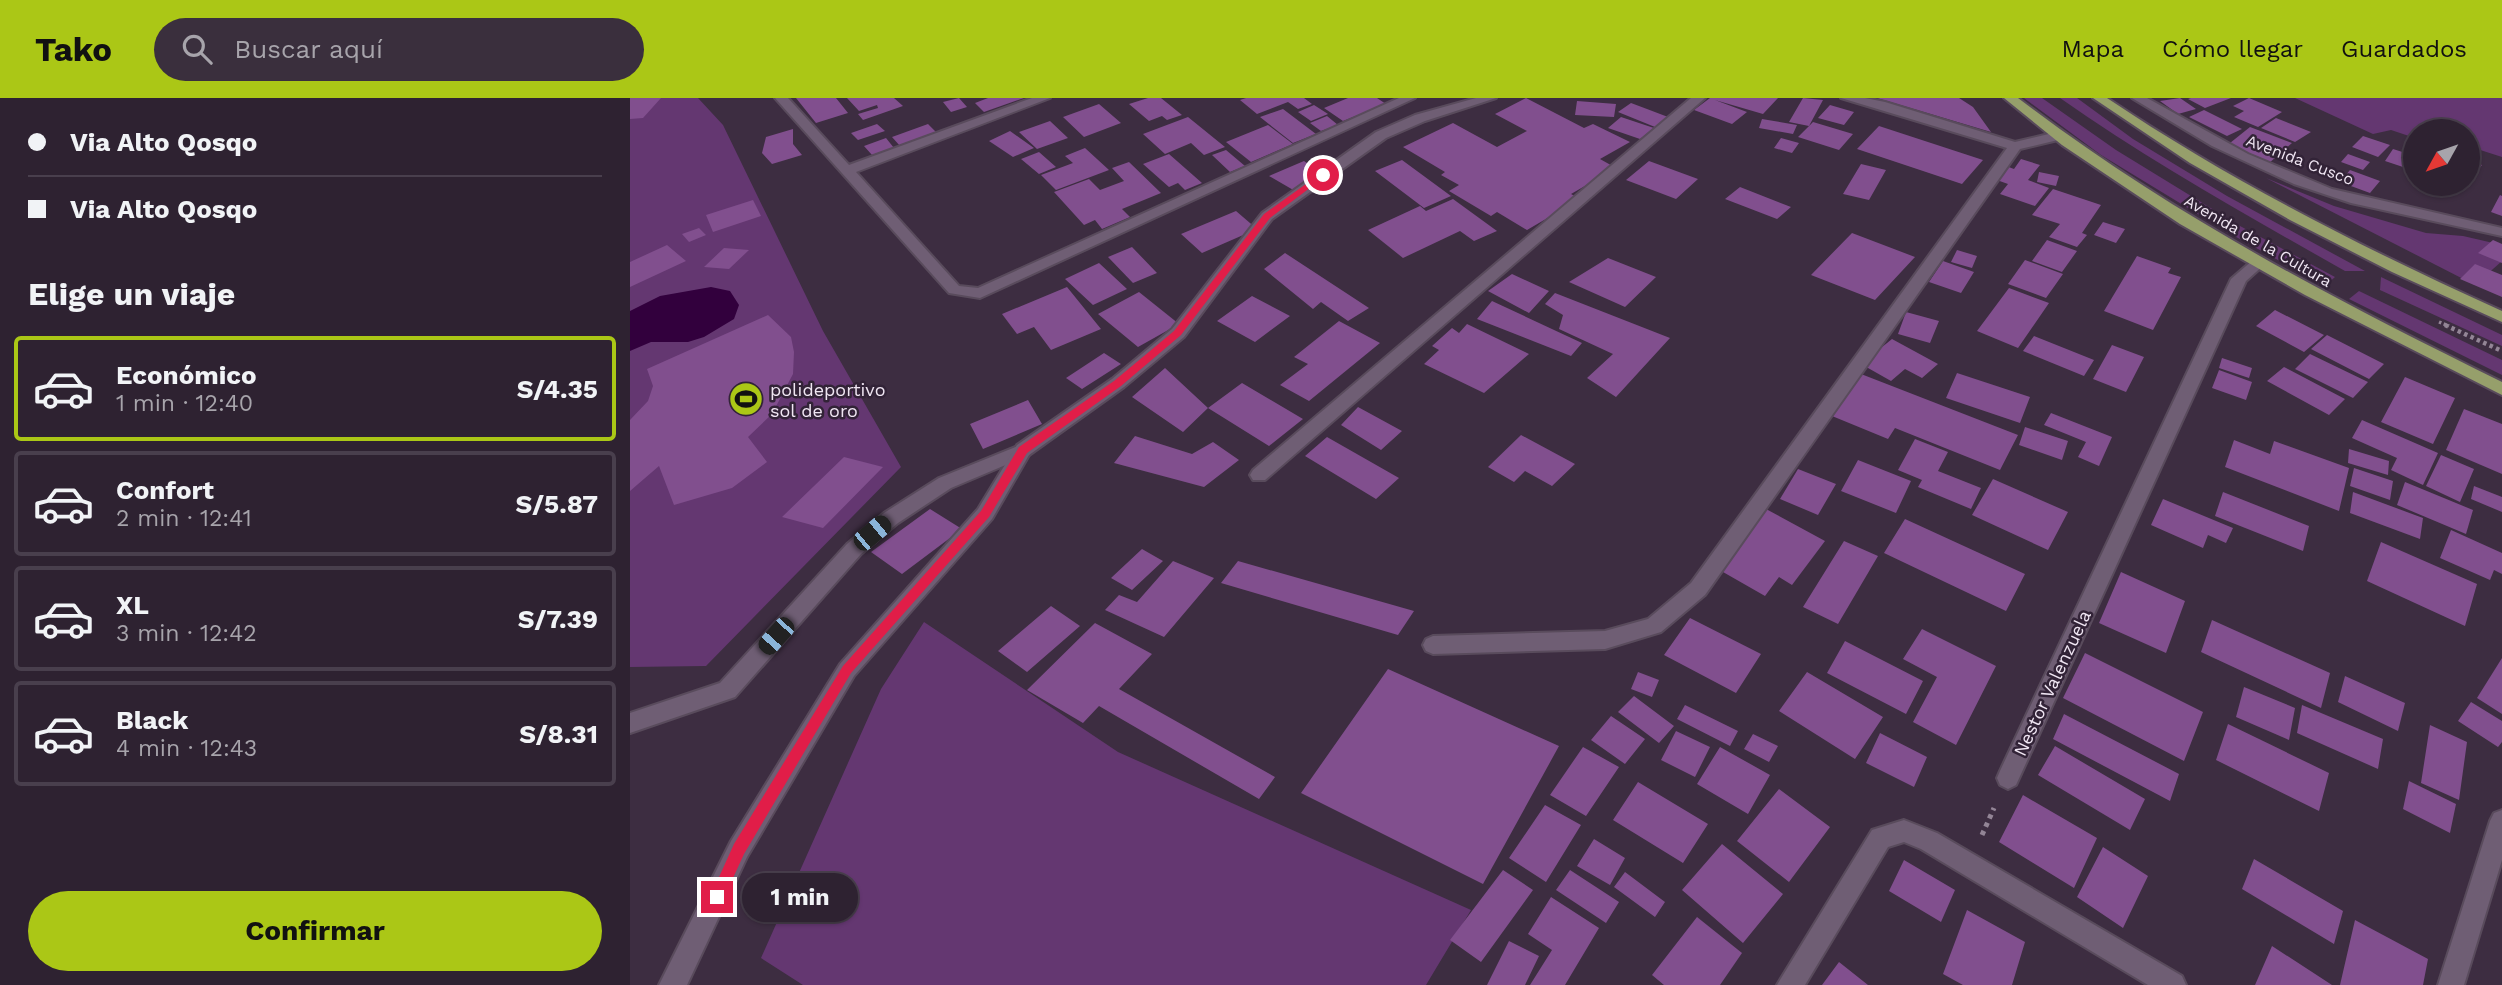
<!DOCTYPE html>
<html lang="es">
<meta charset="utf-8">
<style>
:root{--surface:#2e2231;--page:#3a2f3d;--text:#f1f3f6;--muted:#a7a4ab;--line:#493f4d;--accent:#abc716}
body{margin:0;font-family:"Work Sans",sans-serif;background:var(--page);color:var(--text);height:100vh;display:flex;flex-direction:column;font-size:26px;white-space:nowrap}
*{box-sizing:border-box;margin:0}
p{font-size:23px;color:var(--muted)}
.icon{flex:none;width:38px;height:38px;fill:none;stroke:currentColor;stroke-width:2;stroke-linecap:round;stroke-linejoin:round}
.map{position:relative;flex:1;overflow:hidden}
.drawer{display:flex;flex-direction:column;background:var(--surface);width:630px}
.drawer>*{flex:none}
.hud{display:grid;align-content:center;height:154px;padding:0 28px;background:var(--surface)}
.needle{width:46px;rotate:230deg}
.fabs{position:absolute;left:1773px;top:21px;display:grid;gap:14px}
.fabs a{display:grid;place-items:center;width:77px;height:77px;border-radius:50%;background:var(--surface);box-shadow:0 2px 5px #0004,0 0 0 2px var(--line);font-size:35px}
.end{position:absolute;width:32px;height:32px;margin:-16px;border:9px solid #e11d48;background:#fff;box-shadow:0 0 0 4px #fff}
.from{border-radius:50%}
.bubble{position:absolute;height:49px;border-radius:24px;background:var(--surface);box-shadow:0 2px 5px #0004,0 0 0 2px var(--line);font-size:23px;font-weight:700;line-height:49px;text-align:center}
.car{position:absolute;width:21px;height:42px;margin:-21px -10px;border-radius:9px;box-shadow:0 0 5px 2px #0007;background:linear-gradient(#222 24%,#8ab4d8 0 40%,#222 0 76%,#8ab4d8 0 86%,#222 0)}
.hud b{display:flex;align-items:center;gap:24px;height:66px;font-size:26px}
.hud b+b{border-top:2px solid var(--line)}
.hud i{width:18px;height:18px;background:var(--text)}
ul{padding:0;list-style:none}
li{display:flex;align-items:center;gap:21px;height:105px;margin:0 14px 10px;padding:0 14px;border:4px solid var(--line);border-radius:7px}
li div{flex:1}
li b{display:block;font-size:26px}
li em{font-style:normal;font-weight:700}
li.selected{border-color:var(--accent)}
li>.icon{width:63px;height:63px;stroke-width:1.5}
h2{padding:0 28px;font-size:32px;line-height:84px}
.primary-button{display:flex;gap:14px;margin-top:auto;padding:14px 28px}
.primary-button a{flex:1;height:80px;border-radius:42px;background:var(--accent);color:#111;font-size:28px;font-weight:700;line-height:80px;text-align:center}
header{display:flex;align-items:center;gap:42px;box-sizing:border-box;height:98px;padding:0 35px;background:var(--accent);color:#111}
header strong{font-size:33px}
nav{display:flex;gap:38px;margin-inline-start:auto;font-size:24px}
.search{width:490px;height:63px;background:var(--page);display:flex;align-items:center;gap:18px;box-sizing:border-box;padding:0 24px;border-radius:38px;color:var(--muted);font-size:26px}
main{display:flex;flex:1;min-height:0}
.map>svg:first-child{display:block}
.green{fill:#643771}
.water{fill:#32003d}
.building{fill:#814f8e}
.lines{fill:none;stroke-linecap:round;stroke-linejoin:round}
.minor-casing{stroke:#594b5c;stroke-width:4}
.tertiary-casing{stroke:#594b5c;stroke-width:4}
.trunk-casing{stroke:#594b5c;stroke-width:4}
.path-far2{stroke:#938596;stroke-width:3.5;stroke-dasharray:2.5 2.5;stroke-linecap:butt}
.path-far1{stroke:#938596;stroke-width:4.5;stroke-dasharray:3.5 3.5;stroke-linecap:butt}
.path{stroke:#938596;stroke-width:5;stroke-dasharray:4.5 4.5;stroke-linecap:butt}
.minor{fill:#6f5e74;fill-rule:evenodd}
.tertiary{fill:#6f5e74;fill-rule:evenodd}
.trunk{fill:#969f6b;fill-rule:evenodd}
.route{fill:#e11d48}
.labels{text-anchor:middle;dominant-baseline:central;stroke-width:5;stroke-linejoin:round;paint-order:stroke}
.far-street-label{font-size:16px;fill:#f0e6f3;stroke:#322337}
.poi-label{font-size:18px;fill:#f0e6f3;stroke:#322337;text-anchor:start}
.street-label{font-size:18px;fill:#f0e6f3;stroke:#322337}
</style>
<header>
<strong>Tako</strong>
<div class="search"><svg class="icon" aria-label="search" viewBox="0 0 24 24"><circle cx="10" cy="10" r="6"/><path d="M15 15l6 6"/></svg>Buscar aquí</div>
<nav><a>Mapa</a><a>Cómo llegar</a><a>Guardados</a></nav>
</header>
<main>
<section class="drawer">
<div class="hud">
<b><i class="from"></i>Via Alto Qosqo</b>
<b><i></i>Via Alto Qosqo</b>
</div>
<h2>Elige un viaje</h2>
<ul>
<li class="selected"><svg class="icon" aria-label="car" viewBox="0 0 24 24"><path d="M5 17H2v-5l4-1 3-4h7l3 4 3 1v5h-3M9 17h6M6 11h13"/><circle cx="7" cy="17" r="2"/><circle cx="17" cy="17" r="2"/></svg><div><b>Económico</b><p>1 min · 12:40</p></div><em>S/4.35</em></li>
<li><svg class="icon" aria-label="car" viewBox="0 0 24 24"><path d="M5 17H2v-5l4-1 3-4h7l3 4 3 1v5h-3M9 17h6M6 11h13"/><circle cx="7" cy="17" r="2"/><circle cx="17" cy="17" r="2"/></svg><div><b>Confort</b><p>2 min · 12:41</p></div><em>S/5.87</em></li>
<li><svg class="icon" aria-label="car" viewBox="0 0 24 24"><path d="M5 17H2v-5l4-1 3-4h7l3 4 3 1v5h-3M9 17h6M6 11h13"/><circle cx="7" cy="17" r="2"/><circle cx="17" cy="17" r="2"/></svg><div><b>XL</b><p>3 min · 12:42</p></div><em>S/7.39</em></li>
<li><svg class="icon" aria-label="car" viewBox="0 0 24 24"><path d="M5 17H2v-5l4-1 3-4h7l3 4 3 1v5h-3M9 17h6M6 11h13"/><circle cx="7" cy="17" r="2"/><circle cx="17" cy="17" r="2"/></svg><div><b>Black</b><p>4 min · 12:43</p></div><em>S/8.31</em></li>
</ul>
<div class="primary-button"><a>Confirmar</a></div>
</section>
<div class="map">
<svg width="1872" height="887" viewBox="0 0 1872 887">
<rect width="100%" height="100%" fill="#3d2d41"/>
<path class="green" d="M0,0H68L93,27L193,233L271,369L76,568L0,569Z
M1394,0H1412L1486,52L1610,128L1705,179L1695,188L1599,135L1471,57Z
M1430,0H1447L1503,41L1597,98L1735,173H1715C1618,118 1521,64 1430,0Z
M1665,0H1872V59L1844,50L1838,53V33H1785V40L1761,32L1743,36Z
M1636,80L1704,108L1796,135L1833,138L1872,147V163L1845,187Z
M1751,179L1872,237V248L1750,192Z
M1729,193L1872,262V277L1719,201Z
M294,524L488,654L841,812L796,887H173L131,860L251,591Z"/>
<path class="water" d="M81,189L100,193L109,207L104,221L74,239L58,244H21L0,253V213L30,198Z"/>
<path class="building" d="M0,0H31L13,20L0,21Z
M166,0H206L218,15L186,25Z
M217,0H264L273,8L233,22L228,16L248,10L247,7L229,13Z
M329,0L337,9L321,14L313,4Z
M358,0H394L354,14L345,5Z
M518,0H531L552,17L537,22L532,18L519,23L499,6Z
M616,0H674L682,6L668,11L658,4L627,16L610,2Z
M718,0H747L756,6L713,23L694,10Z
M896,0L954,30L963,26L1000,44L970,61L986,70L941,96L950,101L897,132L867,114L861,118L819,93L829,87L811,77L815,74L773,49L823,25L867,49L897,33L865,16Z
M1080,0H1148L1133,16L1085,2L1117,14L1102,26L1064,12Z
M1173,0L1193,2L1179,28L1159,24Z
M1247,0H1329L1343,9L1361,34Z
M1550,0L1566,11L1548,16L1530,3Z
M1561,0H1601L1575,10L1558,1Z
M1619,0L1652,14L1628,29L1604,19L1614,13L1603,8Z
M947,3L986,6L984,19L945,17Z
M1001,5L1017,11L1038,19L1025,29L988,14Z
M469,6L491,25L454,39L433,19Z
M684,7L698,16L681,23L668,14Z
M1200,7L1224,14L1214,27L1188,20Z
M653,11L686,36L663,45L630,19Z
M1574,12L1612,31L1597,38L1559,19Z
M697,18L708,27L691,33L680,25Z
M558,19L595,49L574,57L561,45L535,56L513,36Z
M991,19L1024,30L1010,41L978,30Z
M1646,20L1681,34L1665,44L1631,30Z
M1132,21L1167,27L1163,36L1129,30Z
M420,23L438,40L407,51L389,34Z
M1183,24L1223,36L1209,52L1168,39Z
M247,26L255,33L228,42L221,35Z
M298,26L307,35L270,48L262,39Z
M638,27L663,46L621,64L596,44Z
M1249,28L1353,62L1332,86L1227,51Z
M1620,29L1662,45L1638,66L1595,49Z
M163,31V46L172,57L142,66L132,55L136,39Z
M380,33L404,50L383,59L359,43Z
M1733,38L1760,47L1748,59L1722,49Z
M256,40L264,50L242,57L234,48Z
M1151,40L1169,45L1162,55L1144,50Z
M455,50L479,72L426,92L411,77L443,65L435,58Z
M1763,51L1785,58L1779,71L1755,63Z
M596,52L615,68L600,74L582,57Z
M409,54L426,69L409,76L391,61Z
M539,56L572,85L555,92L548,85L539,89L513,66Z
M1718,56L1740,64L1733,72L1711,64Z
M1391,61L1410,67L1398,82L1419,90L1405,108L1370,96L1378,86L1364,81L1376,68L1384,71Z
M772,62L821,98L794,110L745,73Z
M1838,62L1852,67L1838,84Z
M674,63L690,74L665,93L639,78Z
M1019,63L1068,81L1046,101L996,82Z
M499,64L531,95L492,111L500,119L472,131L465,122L454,127L424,94L459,81L470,92L494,83L482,70Z
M1231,66L1256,72L1239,102L1213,96Z
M1720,72L1750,83L1740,95L1710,84Z
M1409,74L1429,78L1426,88L1407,84Z
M1803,86H1836L1829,95Z
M1110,89L1161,109L1147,121L1095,101Z
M1423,91L1471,107L1452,135L1457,137L1447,149L1419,139L1430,126L1402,117Z
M1870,97L1872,98V118L1861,114Z
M823,101L867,133L844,143L830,133L773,160L738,132L790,108L796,113Z
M123,102L131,118L83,134L76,117Z
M606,113L627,131L572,155L551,136Z
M1473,124L1495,131L1486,145L1464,137Z
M69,130L76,137L59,144L52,136Z
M1222,135L1285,159L1245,202L1181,177Z
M1417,142L1447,153L1432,174L1402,163Z
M1863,142L1872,146V165L1848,155Z
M37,147L56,163L0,189V164Z
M502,149L527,175L503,185L478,159Z
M94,150L119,152L99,171L74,169Z
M1327,152L1347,158L1342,170L1321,164Z
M655,155L739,210L718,223L691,204L683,211L634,171Z
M1507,158L1541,170L1538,175L1551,179L1523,232L1474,213Z
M978,160L1026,179L995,209L939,184Z
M1395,162L1433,176L1416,200L1378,186Z
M1313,163L1344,174L1331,195L1299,184Z
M469,165L497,191L463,207L435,181Z
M1845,166L1872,177V199L1830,181Z
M882,176L919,193L899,215L858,193Z
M437,189L471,231L421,252L404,229L387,236L372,216Z
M1379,190L1419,205L1388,250L1347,233Z
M509,194L549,226L508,249L468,216Z
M925,195L1040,240L986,299L957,280L983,256L929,231L933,217L915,206Z
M622,198L660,218L625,244L587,223Z
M862,203L952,245L941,258L847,221Z
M1645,212L1694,237L1674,254L1626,228Z
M1276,214L1309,223L1300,245L1268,236Z
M138,217L161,239L164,254L163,276L142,316L118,339L137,364L102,390L44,407L29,368L0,393V322L18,303L23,288L17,271Z
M709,223L750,245L679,303L650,287L678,266L664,259Z
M837,226L899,256L854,295L794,266L809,252L802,248L822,230L829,235Z
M1697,237L1754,266L1739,281L1681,251Z
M1404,238L1464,262L1454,278L1393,253Z
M1262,241L1308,266L1292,280L1275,271L1261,283L1231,266Z
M1482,247L1514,259L1496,294L1463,281Z
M474,255L491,266L452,291L436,280Z
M1680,256L1738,284L1723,300L1665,271Z
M1592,260L1622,270L1619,280L1589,270Z
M1654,269L1715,301L1699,317L1637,283Z
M535,270L578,310L553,334L502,299Z
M1589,272L1622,284L1616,302L1582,290Z
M1327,275L1400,299L1390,325L1316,300Z
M1231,276L1388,337L1370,372L1265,330L1258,341L1202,318Z
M1775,279L1825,300L1803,346L1751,324Z
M612,285L673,321L639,348L578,310Z
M398,302L412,326L353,351L340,326Z
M728,309L772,333L751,352L711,327Z
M1834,311L1872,326V376L1816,352Z
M1421,315L1482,339L1469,368L1448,359L1456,344L1414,327Z
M1732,322L1808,355L1793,387L1761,372L1767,360L1722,340Z
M1395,329L1438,343L1432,362L1389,347Z
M891,337L945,366L922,388L895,373L884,384L858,369Z
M505,338L562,356L583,344L609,362L574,389L484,365Z
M697,339L769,380L746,401L675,358Z
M1285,341L1318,354L1308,373L1351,390L1341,411L1288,389L1292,382L1268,372Z
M1604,342L1640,356L1644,343L1719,370L1709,413L1595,369Z
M1719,351L1759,363L1758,377L1718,365Z
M1811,357L1844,371L1830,404L1796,388Z
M214,359L253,369L193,430L152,419Z
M1228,362L1281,383L1266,415L1211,393Z
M1724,370L1763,383L1760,402L1720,388Z
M1168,371L1206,386L1188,417L1150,401Z
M1363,381L1438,414L1418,452L1342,417Z
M1775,384L1843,412L1836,436L1767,407Z
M1844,388L1872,399V414L1841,401Z
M1593,394L1679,428L1673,453L1585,418Z
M1723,394L1793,420L1790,441L1720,415Z
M1533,401L1603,430L1596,445L1578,437L1573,450L1521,427Z
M300,411L332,431L272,476L241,454Z
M1136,411L1195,443L1162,487L1149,479L1135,498L1086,470Z
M1275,421L1395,476L1376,513L1254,455Z
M1821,432L1872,455V476L1864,472L1860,482L1810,460Z
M1214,443L1248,458L1208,526L1173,509Z
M1751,444L1847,486L1835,528L1737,483Z
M512,451L533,463L502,492L481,480Z
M543,463L584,480L534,539L475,512L489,497L507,504Z
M608,463L784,513L768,537L591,485Z
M1491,474L1555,503L1536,555L1469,525Z
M421,508L450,528L397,574L368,553Z
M1060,520L1131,556L1106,595L1034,557Z
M1582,522L1700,575L1691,610L1571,554Z
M465,525L522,556L489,591L645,679L629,701L469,608L453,625L397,592Z
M1292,531L1366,568L1326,647L1283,624L1307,579L1273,561Z
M1215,543L1293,583L1276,616L1197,575Z
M1455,555L1573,614L1554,663L1433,600Z
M1872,560V616L1847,600Z
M758,571L929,648L853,786L671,695Z
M1008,574L1029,582L1022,599L1001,591Z
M1177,574L1253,619L1225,661L1149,613Z
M1715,578L1775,605L1768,633L1708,604Z
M1614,589L1665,610L1659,642L1606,619Z
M1004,598L1044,628L1029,645L988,614Z
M1841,604L1872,623V644L1868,649L1828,623Z
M1055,607L1108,633L1100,648L1047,621Z
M1672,607L1753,641L1748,671L1667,635Z
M1434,616L1549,676L1540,703L1423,641Z
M981,618L1015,641L995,666L961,642Z
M1598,626L1699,675L1689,713L1586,662Z
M1800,627L1837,644L1829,702L1791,685Z
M1046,633L1080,649L1065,679L1031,662Z
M1250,635L1297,659L1284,689L1236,665Z
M1123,636L1148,648L1139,664L1114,651Z
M1425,648L1515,701L1500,732L1408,677Z
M953,649L989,669L956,718L920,697Z
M1090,649L1140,677L1118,716L1067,686Z
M1779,683L1826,706L1820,735L1773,711Z
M1008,684L1078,726L1053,765L983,722Z
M1149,691L1200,729L1159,784L1107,743Z
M1393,697L1467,740L1444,790L1369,744Z
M915,707L951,727L916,784L879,760Z
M964,741L995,760L980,787L947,768Z
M1092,746L1153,796L1113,845L1052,792Z
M1473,749L1518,778L1493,830L1447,799Z
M1624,761L1713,813L1704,846L1612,791Z
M1274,762L1325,792L1311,824L1259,793Z
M873,772L903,792L851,864L820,842Z
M940,772L989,804L976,825L926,792Z
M995,774L1035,804L1025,819L984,789Z
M921,799L969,830L935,887H900L922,852L898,836Z
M1337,812L1395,844L1382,887H1333L1313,876Z
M1067,819L1112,855L1090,887H1034L1022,877Z
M1725,822L1798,861L1793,887H1710Z
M879,843L909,858L895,887H857Z
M1642,848L1702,887H1625Z
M1209,864L1238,887H1192Z"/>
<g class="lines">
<g class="minor-casing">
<path id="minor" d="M145,0H158L219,67L402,0H420L226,74L329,188L348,190L769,0H785L350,200L319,195Z
M1061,0H1075L635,382H623L620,377L623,372Z
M1211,0H1235L1255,4L1385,44L1427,34L1434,38L1432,41L1390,51L1075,497L1031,534L975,551L803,556L796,553L793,547L796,541L803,538L975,533L1018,521L1061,485L1377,50Z
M1502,0H1517L1618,56L1702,91L1872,130V138L1721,105L1664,86L1582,48Z
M1628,160L1636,165L1616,183L1386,687L1378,691L1370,687L1367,680L1370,673L1601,181L1623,162Z
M393,346L399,347L402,352L399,357L321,390L268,425L231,456L105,599L0,635V615L90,585L217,446L254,415L309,380Z
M1872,712V762L1834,887H1808L1860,723L1864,715Z
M1274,722L1307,735L1552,878L1556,887H1518L1291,751L1274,744L1258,749L1175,887H1147L1242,732Z"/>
</g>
<g class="tertiary-casing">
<path id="tertiary" d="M846,0H866L795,23L756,40L642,121L554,239L494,289L399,357L362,421L224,578L117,759L57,887H29L101,743L210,566L348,411L387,347L482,281L542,231L632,115L746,34L785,17Z"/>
</g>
<g class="trunk-casing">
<path id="trunk" d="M1374,0H1388C1538,115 1703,201 1872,284V297L1675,197L1550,126L1432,47Z
M1463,0H1477C1602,84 1735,151 1872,213V224L1762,174L1660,122L1560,65Z"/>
</g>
<path class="path-far2" d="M1809,224L1819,228"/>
<path class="path-far1" d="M1815,227L1872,253"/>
<path class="path" d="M1352,737L1364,710"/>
<use href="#minor" class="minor"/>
<use href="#tertiary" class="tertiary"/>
<use href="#trunk" class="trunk"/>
</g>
<path class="route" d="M690,76L697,77L640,120L551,237L491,288L397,355L359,419L221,575L114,756L92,804L87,806L82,804L80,799L104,746L213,568L351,413L389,349L484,283L544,233L634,116Z"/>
<defs>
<g id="stadium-disc" transform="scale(1.75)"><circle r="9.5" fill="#abc716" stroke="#322337"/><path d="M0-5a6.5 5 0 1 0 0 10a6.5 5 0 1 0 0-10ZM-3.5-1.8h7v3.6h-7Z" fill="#111"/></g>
</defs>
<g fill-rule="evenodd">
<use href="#stadium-disc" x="116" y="301"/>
</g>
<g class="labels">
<g class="far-street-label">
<text transform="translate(1670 62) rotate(21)">Avenida Cusco</text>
<text transform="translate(1628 143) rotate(30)">Avenida de la Cultura</text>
</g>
<g class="poi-label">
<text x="140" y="291">polideportivo<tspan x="140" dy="21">sol de oro</tspan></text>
</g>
<g class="street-label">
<text transform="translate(1422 585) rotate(-65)">Nestor Valenzuela</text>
</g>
</g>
</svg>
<div class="fabs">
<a><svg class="needle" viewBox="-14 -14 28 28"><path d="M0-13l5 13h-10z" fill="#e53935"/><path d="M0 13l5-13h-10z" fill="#a7a4ab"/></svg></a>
</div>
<i class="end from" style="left:693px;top:77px"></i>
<i class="end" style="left:87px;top:799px"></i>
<div class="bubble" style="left:112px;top:775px;width:116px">1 min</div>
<i class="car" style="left:242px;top:435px;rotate:50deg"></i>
<i class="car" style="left:146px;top:538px;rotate:222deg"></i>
</div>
</main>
